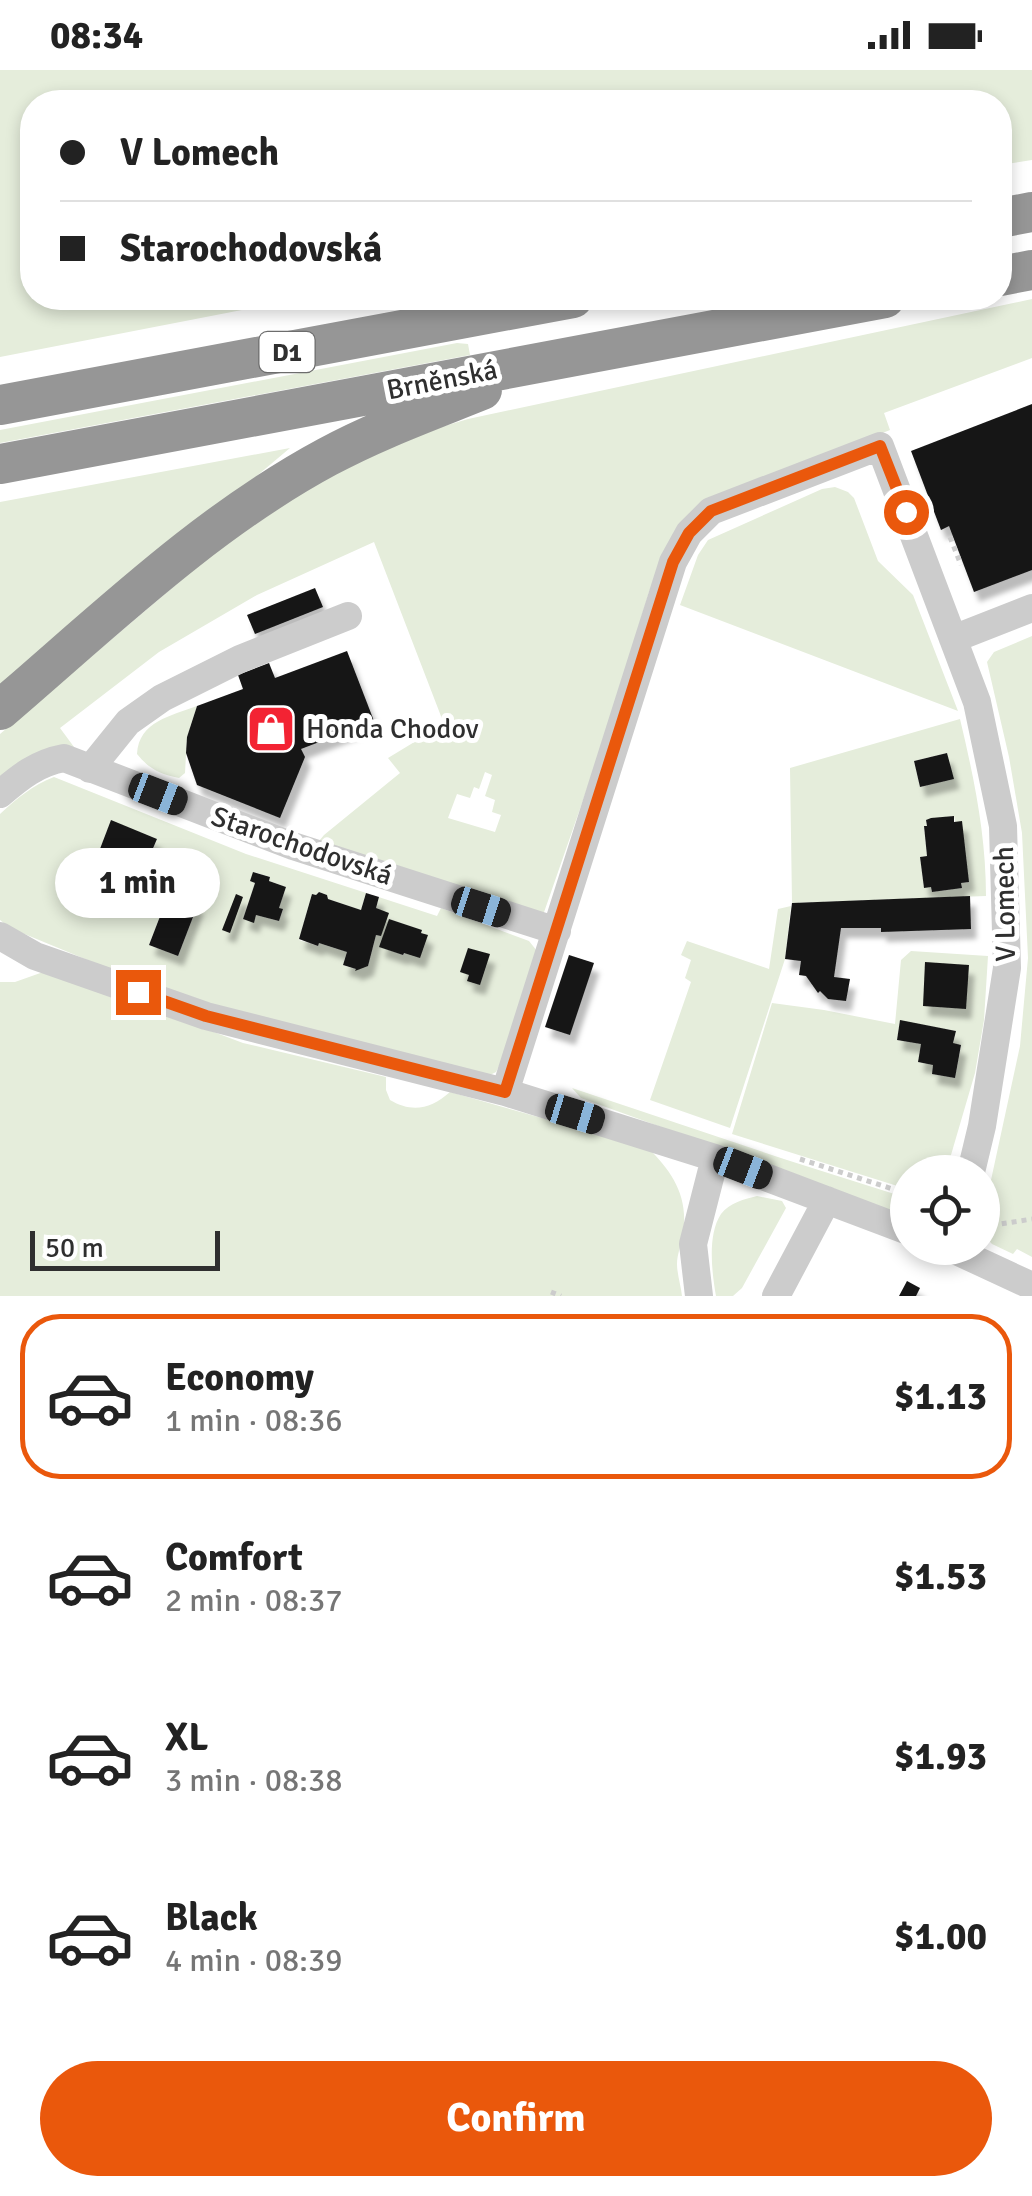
<!DOCTYPE html>
<meta charset="utf-8">
<style>
:root{--surface:#fff;--page:#f2f2f2;--text:#222;--muted:#767676;--line:#e0e0e0;--accent:#ea580c}
body{margin:0;font-family:Signika,sans-serif;background:var(--page);color:var(--text);height:100vh;display:flex;flex-direction:column;font-size:38px;white-space:nowrap}
*{box-sizing:border-box;margin:0}
p{font-size:32px;color:var(--muted)}
.icon{flex:none;width:55px;height:55px;fill:none;stroke:currentColor;stroke-width:2;stroke-linecap:round;stroke-linejoin:round}
.map{position:relative;height:1226px;overflow:hidden}
.side{display:flex;flex-direction:column;background:var(--surface);flex:1}
.side>*{flex:none}
.hud{position:absolute;left:20px;top:20px;width:992px;height:220px;border-radius:40px;box-shadow:0 5px 15px #0003;display:grid;align-content:center;height:220px;padding:0 40px;background:var(--surface)}
.buttons{position:absolute;left:890px;top:1085px;display:grid;gap:20px}
.buttons a{display:grid;place-items:center;width:110px;height:110px;border-radius:50%;background:var(--surface);box-shadow:0 5px 15px #0003;font-size:50px}
.scale{position:absolute;left:30px;bottom:25px;width:190px;box-sizing:border-box;padding-left:10px;border:5px solid #2f2f2f;border-top:0;font-size:28px;line-height:35px;white-space:nowrap;color:#2f2f2f;-webkit-text-stroke:8px #fff;paint-order:stroke}
.end{position:absolute;width:45px;height:45px;margin:-22px;border:12px solid #ea580c;background:#fff;box-shadow:0 0 0 5px #fff}
.from{border-radius:50%}
.bubble{position:absolute;height:70px;border-radius:35px;background:var(--surface);box-shadow:0 5px 15px #0003;font-size:32px;font-weight:700;line-height:70px;text-align:center}
.car{position:absolute;width:30px;height:60px;margin:-30px -15px;border-radius:12px;box-shadow:0 0 8px 2px #0007;background:linear-gradient(#222 24%,#8ab4d8 0 40%,#222 0 76%,#8ab4d8 0 86%,#222 0)}
.hud b{display:flex;align-items:center;gap:35px;height:95px;font-size:38px}
.hud b+b{border-top:2px solid var(--line)}
.hud i{width:25px;height:25px;background:var(--text)}
ul{padding:18px 0 0;list-style:none}
li{display:flex;align-items:center;gap:30px;height:165px;margin:0 20px 15px;padding:0 20px;border:5px solid transparent;border-radius:40px}
li div{flex:1}
li b{display:block;font-size:38px}
li em{font-style:normal;font-weight:700}
li.selected{border-color:var(--accent)}
li>.icon{width:90px;height:90px;stroke-width:1.5}
.primary-button{display:flex;gap:20px;margin-top:auto;padding:20px 40px}
.primary-button a{flex:1;height:115px;border-radius:60px;background:var(--accent);color:#fff;font-size:40px;font-weight:700;line-height:115px;text-align:center}
.status{display:flex;justify-content:space-between;align-items:center;height:70px;padding:0 50px;background:var(--surface);direction:ltr}
.status svg{height:28px;fill:currentColor}
.map>svg:first-child{display:block}
.green{fill:#e5eddb;fill-rule:evenodd}
.building{fill:#161616;filter:url(#shadow)}
.lines{fill:none;stroke-linecap:round;stroke-linejoin:round}
.path{stroke:#ccc;stroke-width:5;stroke-dasharray:5 5;stroke-linecap:butt}
.minor{stroke:#ccc;stroke-width:28}
.highway{stroke:#969696;stroke-width:40}
.route{stroke:#ea580c;stroke-width:12}
.labels{text-anchor:middle;dominant-baseline:central;stroke-width:10;stroke-linejoin:round;paint-order:stroke}
.shield{fill:#fff;stroke:#6d6d6d;stroke-width:2.5}
.shield-label{font-size:25px;font-weight:bold;fill:#2f2f2f}
.street-label{font-size:28px;fill:#2f2f2f;stroke:#fff}
.poi-label{font-size:28px;fill:#2f2f2f;stroke:#fff;text-anchor:start}
</style>
<div class="status"><b>08:34</b><svg viewBox="0 0 49 12"><path d="M0 12V9h3v3zM5 12V6h3v6zM10 12V3h3v9zM15 12V0h3v12zM26 1h20v11H26zM47 4h2v5h-2z"/></svg></div>
<div class="map">
<svg width="1032" height="1226" viewBox="0 0 1032 1226">
<defs>
<filter id="shadow"><feDropShadow dx="5.5" dy="10" stdDeviation="2.5" flood-color="#0004"/></filter>
</defs>
<rect width="100%" height="100%" fill="#fff"/>
<path class="green" d="M0,0H1032V90L1000,95V32H32V228H304L0,287Z
M1032,229V288L884,343L890,360L706,433L668,479L649,522L605,667L542,848L314,777L324,765L400,703L388,688L444,654L374,472L257,525L159,582L60,658L74,677L40,681L0,707V664L212,484L323,408L378,376L468,349ZM485,702L492,705L485,726L495,730L492,742L501,745L495,762L448,748L457,724L470,728L474,717L479,719Z
M457,273L468,274L470,285L0,373V360Z
M290,378L0,622V432Z
M835,417L848,422L854,428L878,491L913,525L958,641L680,535L698,485L708,470L822,419Z
M1032,566V1187L1017,1179L1013,1184L992,1174L982,1163L983,1147L1020,976L1028,888L1022,763L1009,687L987,592L994,582Z
M197,636L187,667L185,703L179,708C160,704 149,699 137,684C139,651 171,646 197,636Z
M960,649C974,708 986,765 986,826L792,833L790,698ZM947,683L953,709L920,717L914,691ZM954,746L969,812L961,813L962,818L932,822L931,817H924L920,787L927,786L924,757L927,756L926,750Z
M54,707L246,784L437,846L441,838L529,871L537,881L501,992L496,1002L490,1005L189,932L10,858L0,850V744C16,729 33,715 54,707ZM111,751L157,769L147,796L130,800L133,791L114,784L109,795L113,805L106,824L107,829L102,834L82,825ZM254,802L270,807L269,811L286,817L279,838L283,840L279,851L256,845L254,852L243,849L255,813L250,811ZM174,812L190,818L187,830L198,834L178,886L149,875L169,823L168,818ZM319,822L327,825L328,829L361,840L366,823L379,827L376,838L381,866L376,865L368,896L356,899L367,862L355,899L343,895L347,882L319,873L318,876L299,870L312,824L316,825ZM389,849L421,860V863L427,865L403,885L380,877Z
M791,836L785,889L730,1058L650,1030L691,912L685,908L691,890L681,885L687,871L769,899L778,839Z
M911,881L988,886L984,950L975,1003L946,1102H908L907,1119L732,1064L772,933L824,940L895,954L901,890ZM900,951L956,961L953,973L961,976L955,1008L932,1004L933,995L918,992L921,974L897,970Z
M46,901L70,908L243,973L386,1007V1020L390,1030C412,1043 431,1039 450,1022L648,1078C672,1101 689,1127 683,1163C682,1173 677,1184 677,1194C677,1204 681,1216 682,1226H0V912H15Z
M572,1018L787,1090L907,1128V1132L889,1142L769,1096L581,1028Z
M757,1126L782,1131L786,1138L742,1218L733,1226H716C712,1203 707,1165 721,1144C729,1133 745,1129 757,1126Z"/>
<path class="building" d="M1032,334V500L974,522L949,456L941,460L911,381Z
M315,518L323,537L255,564L247,545Z
M347,581L374,651L301,679L305,687L280,748L197,715L186,683L187,667L197,636L243,619L238,605L269,593L275,608Z
M947,683L954,709L920,717L914,691Z
M954,746V752L962,751L969,812L961,813L962,818L932,822L931,817L924,818L920,787L927,786L924,756H927L926,750L931,748Z
M111,750L157,769L142,804L129,800L133,791L114,784L109,795L114,805L106,824L107,828L102,834L82,826Z
M253,802L270,807L269,811L286,817L279,838L283,839L279,851L256,845L254,853L243,849L255,813L250,811Z
M174,812L191,818L187,830L198,834L178,886L149,875L169,823L168,819Z
M319,822L327,825L328,829L361,840L366,823L379,827L376,838L389,843L381,866L376,865L368,896L355,901L356,899L343,895L347,882L319,873L318,876L299,869L312,824L316,825Z
M236,824L243,827L230,863L222,860Z
M970,826L971,859L881,862V858H841L834,907L850,909L846,931L828,929L820,921L818,923L806,906L799,905L801,891L785,889L792,833Z
M389,849L422,860L421,863L428,865L420,888L404,883L403,885L379,877Z
M468,878L490,884L480,915L467,911L469,905L460,902Z
M569,885L594,893L570,965L545,957Z
M925,892L969,895L966,939L923,936Z
M900,950L956,961L953,973L961,975L955,1008L932,1004L933,995L918,992L921,974L897,970Z
M907,1211L920,1218L916,1226H899Z"/>
<g class="lines">
<path class="path" d="M950,467L961,495
M800,1089L908,1124
M982,1157L1032,1149
M551,1222L561,1226"/>
<path class="minor" d="M953,569L1032,538
M90,699L128,652L162,628L240,589L348,546
M0,724C20,707 37,693 64,688L293,776L557,861
M0,866L35,886L206,946L505,1022L715,1088L908,1161
M505,1022L673,492L689,463L711,441L880,376L977,632L1003,756L1007,898L982,1056L971,1102
M950,1178L1032,1216
M699,1226L693,1174L715,1088
M776,1226L827,1130"/>
<path class="highway" d="M1000,148L1032,142
M1000,206L1032,200
M0,335L573,228
M0,394L885,228
M0,640C104,551 206,452 327,387C377,360 430,341 482,320"/>
</g>
<g class="lines">
<path class="route" d="M138,922L206,946L505,1022L673,492L689,463L711,441L880,376L906,442"/>
</g>
<defs>
<g id="shop-square" transform="scale(2.5)"><rect x="-9" y="-9" width="18" height="18" rx="4" fill="#f32333" stroke="#fff"/><path d="M-5-2.5h2.3a2.7 3.5 0 0 1 5.4 0H5L5.5 6h-11ZM-1.5-2.5h3a1.5 2.3 0 0 0-3 0Z" fill="#fff"/></g>
</defs>
<g fill-rule="evenodd">
<use href="#shop-square" x="271" y="659"/>
</g>
<g class="labels">
<rect class="shield" x="259.5" y="262" width="55" height="40" rx="8"/>
<g class="shield-label">
<text x="287" y="282">D1</text>
</g>
<g class="street-label">
<text transform="translate(442 310) rotate(-11)">Brněnská</text>
<text transform="translate(302 776) rotate(19)">Starochodovská</text>
<text transform="translate(1005 834) rotate(-91)">V Lomech</text>
</g>
<g class="poi-label">
<text x="306" y="659">Honda Chodov</text>
</g>
</g>
</svg>
<div class="buttons">
<a><svg class="icon" aria-label="locate" viewBox="0 0 24 24"><circle cx="12" cy="12" r="6"/><path d="M12 2v4M12 18v4M2 12h4M18 12h4"/></svg></a>
</div>
<div class="scale">50 m</div>
<i class="end from" style="left:906px;top:442px"></i>
<i class="end" style="left:138px;top:922px"></i>
<div class="bubble" style="left:55px;top:778px;width:165px">1 min</div>
<i class="car" style="left:158px;top:724px;rotate:111deg"></i>
<i class="car" style="left:481px;top:837px;rotate:108deg"></i>
<i class="car" style="left:575px;top:1044px;rotate:107deg"></i>
<i class="car" style="left:743px;top:1098px;rotate:111deg"></i>
<div class="hud">
<b><i class="from"></i>V Lomech</b>
<b><i></i>Starochodovská</b>
</div>
</div>
<section class="side">
<ul>
<li class="selected"><svg class="icon" aria-label="car" viewBox="0 0 24 24"><path d="M5 17H2v-5l4-1 3-4h7l3 4 3 1v5h-3M9 17h6M6 11h13"/><circle cx="7" cy="17" r="2"/><circle cx="17" cy="17" r="2"/></svg><div><b>Economy</b><p>1 min · 08:36</p></div><em>$1.13</em></li>
<li><svg class="icon" aria-label="car" viewBox="0 0 24 24"><path d="M5 17H2v-5l4-1 3-4h7l3 4 3 1v5h-3M9 17h6M6 11h13"/><circle cx="7" cy="17" r="2"/><circle cx="17" cy="17" r="2"/></svg><div><b>Comfort</b><p>2 min · 08:37</p></div><em>$1.53</em></li>
<li><svg class="icon" aria-label="car" viewBox="0 0 24 24"><path d="M5 17H2v-5l4-1 3-4h7l3 4 3 1v5h-3M9 17h6M6 11h13"/><circle cx="7" cy="17" r="2"/><circle cx="17" cy="17" r="2"/></svg><div><b>XL</b><p>3 min · 08:38</p></div><em>$1.93</em></li>
<li><svg class="icon" aria-label="car" viewBox="0 0 24 24"><path d="M5 17H2v-5l4-1 3-4h7l3 4 3 1v5h-3M9 17h6M6 11h13"/><circle cx="7" cy="17" r="2"/><circle cx="17" cy="17" r="2"/></svg><div><b>Black</b><p>4 min · 08:39</p></div><em>$1.00</em></li>
</ul>
<div class="primary-button"><a>Confirm</a></div>
</section>
